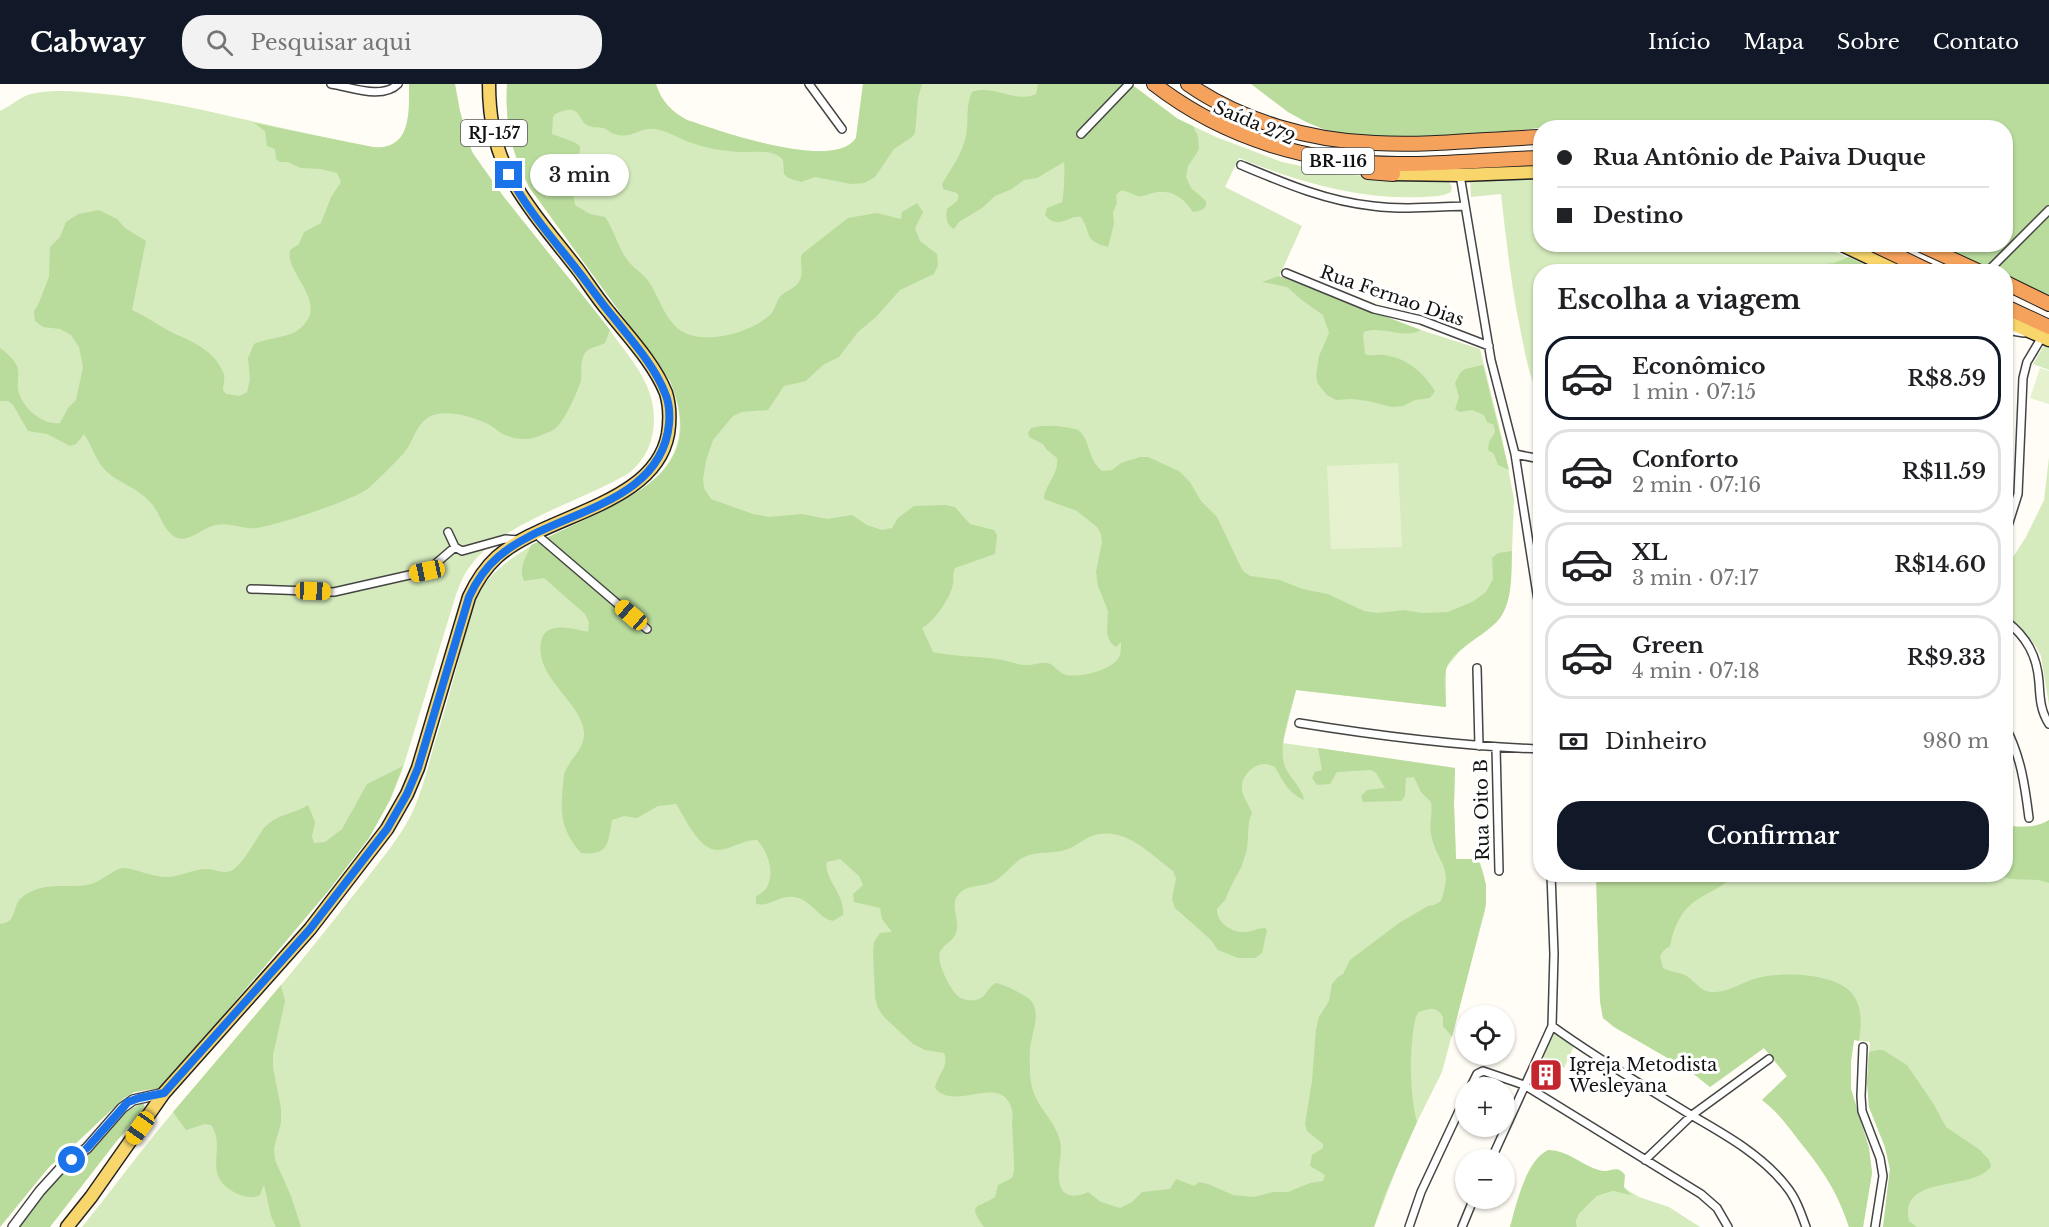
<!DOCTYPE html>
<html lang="pt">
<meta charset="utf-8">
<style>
:root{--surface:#fff;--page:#f2f2f2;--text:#202124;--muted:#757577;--line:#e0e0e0;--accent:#111827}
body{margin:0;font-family:"Libre Baskerville",serif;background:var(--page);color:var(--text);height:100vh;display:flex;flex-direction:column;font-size:22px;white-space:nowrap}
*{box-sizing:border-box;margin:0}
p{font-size:20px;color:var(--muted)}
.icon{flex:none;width:33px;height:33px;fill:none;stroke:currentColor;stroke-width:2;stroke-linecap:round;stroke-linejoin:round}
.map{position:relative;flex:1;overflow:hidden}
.side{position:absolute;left:1533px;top:180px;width:480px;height:618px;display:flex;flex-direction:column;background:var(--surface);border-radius:24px;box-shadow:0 2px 4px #0004}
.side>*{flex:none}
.banner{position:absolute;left:1533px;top:36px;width:480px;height:132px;border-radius:24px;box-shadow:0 2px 4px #0004;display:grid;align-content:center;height:132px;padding:0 24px;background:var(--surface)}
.buttons{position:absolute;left:1455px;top:921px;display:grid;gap:12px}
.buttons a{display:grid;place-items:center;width:60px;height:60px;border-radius:50%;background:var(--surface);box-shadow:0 2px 4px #0004;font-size:30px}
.end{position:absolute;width:27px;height:27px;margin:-14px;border:8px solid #1a73e8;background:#fff;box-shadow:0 0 0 3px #fff}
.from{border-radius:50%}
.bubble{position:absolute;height:42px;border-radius:21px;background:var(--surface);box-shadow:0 2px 4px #0004;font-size:20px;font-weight:600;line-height:42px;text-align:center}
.car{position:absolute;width:18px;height:36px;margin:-18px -9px;border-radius:8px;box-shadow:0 0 4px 2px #0007;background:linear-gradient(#f5c518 24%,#345 0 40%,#f5c518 0 76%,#345 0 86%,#f5c518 0)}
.banner b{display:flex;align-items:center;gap:21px;height:57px;font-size:22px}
.banner b+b{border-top:2px solid var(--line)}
.banner i{width:15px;height:15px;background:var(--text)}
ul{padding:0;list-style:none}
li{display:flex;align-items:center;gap:18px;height:84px;margin:0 12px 9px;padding:0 12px;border:3px solid var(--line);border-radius:24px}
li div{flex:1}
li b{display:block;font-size:22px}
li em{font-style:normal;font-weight:600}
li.on{border-color:var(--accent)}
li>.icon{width:54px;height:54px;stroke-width:1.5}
h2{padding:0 24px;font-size:27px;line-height:72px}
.pay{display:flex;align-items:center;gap:15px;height:66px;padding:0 24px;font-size:22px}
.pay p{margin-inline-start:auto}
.cta{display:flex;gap:12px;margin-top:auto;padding:12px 24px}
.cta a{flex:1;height:69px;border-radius:24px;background:var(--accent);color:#fff;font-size:24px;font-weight:600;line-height:69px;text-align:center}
header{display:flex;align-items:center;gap:36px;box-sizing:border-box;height:84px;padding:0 30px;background:var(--accent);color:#fff}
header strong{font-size:28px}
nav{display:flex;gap:33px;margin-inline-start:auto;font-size:21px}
.search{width:420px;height:54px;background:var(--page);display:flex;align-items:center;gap:15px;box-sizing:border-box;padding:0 21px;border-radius:24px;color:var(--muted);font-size:22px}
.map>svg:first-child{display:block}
.green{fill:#d5ebbd}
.forest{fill:#b9dc9c}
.pitch{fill:#e6f2cf}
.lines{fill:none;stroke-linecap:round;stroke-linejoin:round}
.minor-casing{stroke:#444;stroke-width:10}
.tertiary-casing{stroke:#444;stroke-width:12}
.primary-casing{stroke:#222;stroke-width:15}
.motorway-casing{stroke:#222;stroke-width:16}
.minor{stroke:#fff;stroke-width:7}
.tertiary{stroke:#fff;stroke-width:9}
.primary{stroke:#f9d66b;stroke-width:12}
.motorway{stroke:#f5a25d;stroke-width:14}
.route{stroke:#1a73e8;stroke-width:8}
.labels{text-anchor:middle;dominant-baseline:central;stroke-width:6;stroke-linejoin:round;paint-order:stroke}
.shield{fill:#fff;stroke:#585858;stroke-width:1.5}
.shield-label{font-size:16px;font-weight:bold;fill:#111}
.street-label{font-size:18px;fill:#111;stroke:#fff}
.poi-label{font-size:18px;fill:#111;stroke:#fff;text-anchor:start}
</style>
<header>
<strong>Cabway</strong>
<div class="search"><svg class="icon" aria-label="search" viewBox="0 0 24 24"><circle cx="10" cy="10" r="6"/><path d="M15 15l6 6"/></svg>Pesquisar aqui</div>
<nav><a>Início</a><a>Mapa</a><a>Sobre</a><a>Contato</a></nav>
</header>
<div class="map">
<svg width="2049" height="1143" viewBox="0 0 2049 1143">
<rect width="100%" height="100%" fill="#fffdf5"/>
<path class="green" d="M409,0H455C458,22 462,51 474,71C514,135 570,190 614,252C627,270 643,288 650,310C659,339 653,370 629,389C583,417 503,438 471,481C463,491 459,502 455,514L402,687L390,716L369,754L329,806L252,898L160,1004L134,1008L124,1014L72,1063L49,1083L0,1143V27C13,21 21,11 36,9C58,5 82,8 104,10C180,17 253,39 328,54C343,57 375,68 390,61C414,49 409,22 409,0Z
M507,0H656C661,17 672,28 687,36C720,47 834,88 856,54L863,0H1131L1178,35L1216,53L1282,78L1339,90L1449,98L1452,103L1451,108C1443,113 1433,112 1424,113C1360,116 1298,98 1239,74L1225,103L1302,142L1279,193L1393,237L1480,265L1502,354L1514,415L1511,495L1508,513L1501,532L1459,568L1446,584V623L1296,606L1283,659L1455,684L1454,721L1456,775L1478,777C1487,791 1487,811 1485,827L1442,988L1406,1060L1374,1143H82C108,1111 133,1077 159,1045C204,991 251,938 296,883C320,854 343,824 367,794C380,777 394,760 405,742C419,718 426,691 433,665C443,632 453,599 461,566C468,541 471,516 488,496C546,425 723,426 670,297L529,103C511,68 505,39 507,0Z
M1540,89V160L1819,161L1859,178L1874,187L1540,188V315C1529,293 1525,269 1520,244C1511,200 1506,155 1501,110L1471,113L1470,93Z
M2045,260L2049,262V286L2033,280Z
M2049,373V621L2041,572C2033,555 2020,543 2006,531V484L2026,453L2044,416Z
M2049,736V1143H1883L1890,1085L1885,1063L1869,1023L1867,998L1870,958L1854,956L1851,977V1005L1869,1064L1872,1089L1863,1143H1849C1838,1109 1823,1086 1800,1058C1788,1042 1778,1028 1762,1016L1787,992L1764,964L1710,1003L1690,987L1614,943L1603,934L1600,917L1596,791L2006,790V741C2020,744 2036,744 2049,736Z
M1554,949L1574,962L1564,984L1543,973Z
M1626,1105L1639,1113L1669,1123L1700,1143H1577L1576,1137L1579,1130L1597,1112L1613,1107L1630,1110Z"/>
<path class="forest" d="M409,0H455L460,27L472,68L504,113L610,246L605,259C600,262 592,263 588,266C579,273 582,286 581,296C578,307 565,336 556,344C553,347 548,348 544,350C532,356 518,357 505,351C498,348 493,342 486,339C472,333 452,327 437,330C415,335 416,356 403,370C393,381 382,391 371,402C359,415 277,441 257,444C243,446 231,438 216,441C203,443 188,460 175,453C163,446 160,429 151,419C137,403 122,401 107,388C96,378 93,363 84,350L76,360L70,362L47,350L28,347L13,321L8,317H0V264C7,269 13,274 17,282C20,290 17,297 18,305C21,323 43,342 60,339L68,324L76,316L83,283L79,263L71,251L60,245L43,243L35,237L34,227L38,221L49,193L50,163L60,153L66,138L78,130L99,126L117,135L125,144L146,157L132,226C146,232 159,242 173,249C193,258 214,266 223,288C226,295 223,299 223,306L226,310L240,312L247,308L250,295L248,274L254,260C266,254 288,254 298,246C333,220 284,190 290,166L299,160L304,148L321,139L331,113L341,98L337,89L321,85L301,84L288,78H280L276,75L275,65L267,62L265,47L254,39L373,63C412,68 409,26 409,0Z
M507,0H656C661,17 672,28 687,36C720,47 834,88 856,54L863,0H922L918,14L915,49L912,53L894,65L875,93L864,99L851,100L815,93L801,98L788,94L784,90L783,76C773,64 753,69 739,68C724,67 704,64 689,58C678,54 668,47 655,45C640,43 630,56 615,50C610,49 607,45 603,44C598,43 593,44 589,42C576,37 583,17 555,30L553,33L552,50L574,58L580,62C580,79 573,83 559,89L571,100L575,121L590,130L605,133C615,147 618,165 629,178C636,187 645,190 651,201C658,213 664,230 674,241C696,265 750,250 771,230C775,225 776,219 779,214C785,206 796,205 800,196C804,187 799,179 802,170L848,134L877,129L901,135L902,128L917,119L923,128L915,144L920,157L937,170L938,181L934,190L900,206L876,233L858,248L839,273L823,281L806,297L784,302L768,326L742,328L733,332L713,356L706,377L703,395L704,404L711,415L753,430L769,433L802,430L827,435L852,431L867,441L882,446L892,444L898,434L914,422L945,421L955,423L970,440L994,446L997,451L995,470L955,484C952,490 954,493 953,499C952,512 934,538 922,544L933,568C954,573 975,572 997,575C1006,576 1015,580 1024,581C1032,582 1040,578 1047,579C1055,580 1058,589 1066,591C1079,594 1115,586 1120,571C1121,567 1121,562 1121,558L1116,563L1110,558L1107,549L1108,527L1098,502L1096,488L1102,458L1101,450L1097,443L1077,427L1044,415C1045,400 1059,391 1057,374L1047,366L1043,360L1029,353L1028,349L1031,344C1046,340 1064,342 1078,346C1091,356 1086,373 1102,387L1112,386L1121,379L1140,373H1148L1179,387L1190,398L1201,417L1217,433L1237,475L1243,487L1250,492L1280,496L1302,505L1328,510L1364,527L1377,529L1404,526L1422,529L1448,528L1472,518L1486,508L1493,495L1492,474L1498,469L1512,467C1511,488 1513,512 1502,531C1490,551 1452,563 1446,586C1443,597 1446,611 1446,623L1296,606C1291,627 1276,664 1286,685C1292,696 1302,704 1304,716C1288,709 1283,697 1275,683C1272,682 1269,680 1265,680C1255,679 1242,691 1242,702C1241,712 1249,720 1252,729L1249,737L1247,766L1241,784L1234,796L1225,816L1217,825C1216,838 1232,849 1245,848C1252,848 1257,844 1265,844L1267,846L1262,869L1255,874H1238L1218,866L1211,856L1175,824L1172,815L1176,794L1173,787C1150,770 1124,741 1092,752C1084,755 1077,761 1068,765C1054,771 1038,766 1024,773C1013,779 1006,790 995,797C983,804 968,799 958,811C950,820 959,835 957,846C955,857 944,859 940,868C936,878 950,906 959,913C964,916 970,917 976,916C987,914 987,903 996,899C1003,900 1029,912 1032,918C1040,930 1033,946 1031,959C1029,968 1030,977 1030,986C1030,1023 1053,1029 1060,1057C1064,1071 1053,1094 1063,1107C1069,1114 1081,1112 1088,1108L1101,1118L1120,1124L1132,1118L1142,1108L1170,1105L1176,1095L1194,1102L1199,1098L1208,1100L1233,1111L1254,1113L1273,1108H1288L1310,1099L1323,1097L1325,1091L1310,1082L1312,1071L1323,1064V1060L1307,1047L1305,1040L1312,997L1316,945L1319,933L1329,917L1332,900L1338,893L1343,890L1350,876L1399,839L1428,822L1434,821L1441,817C1454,780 1437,781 1431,750C1429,739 1433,728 1431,718L1421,708L1414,693L1406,694L1405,712L1401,717L1363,718L1361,712L1367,706L1385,704L1376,689L1371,686L1337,688L1330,700L1317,701L1312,694L1315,688L1322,686L1318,664L1455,684L1454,721L1456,775H1471L1480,779L1486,801V820L1452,953L1443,942V933C1436,922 1430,924 1419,928L1416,932C1409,960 1409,1010 1417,1038L1386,1108L1374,1143H984C966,1118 978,1125 995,1113L998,1101L1012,1094L1014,1087C1014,1071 1013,1056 1012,1040C1012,1036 1013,1031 1012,1026C1002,987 955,1029 935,1004C937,991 950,982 944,969L925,966L913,960L884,933L878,924L875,914L873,868L874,858L880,849L892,848L882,835L880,824L854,818L853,810L863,801L859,792L840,775L827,778C823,794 846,811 843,831L833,837C817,834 811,814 793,813C780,811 770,823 756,820V813C759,810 765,807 767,803C775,788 768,768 757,756C745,756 736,762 725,765C701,773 687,736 676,720L658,722L637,734L624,732L612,736C608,759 609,772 581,769C561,746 560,730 563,701C564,695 563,689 567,684C573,672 585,663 584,648C581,616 531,592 542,554C548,537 575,545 588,548L589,538L585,530L544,494L524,497C518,483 526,474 531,461C553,451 575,440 597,430C659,400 701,371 670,297L529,103C511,68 505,39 507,0Z
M1038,0H1131L1178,35L1193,42L1198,52L1199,64L1197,69L1188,82L1186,93L1191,104L1206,117V122L1202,126L1193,128C1184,114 1171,104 1153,109C1148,110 1143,113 1139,112C1131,111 1128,106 1120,107L1116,111L1117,119L1113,128L1114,140L1108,163C1083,157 1092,149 1081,133C1068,131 1058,147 1045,131L1047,124L1062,118C1064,115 1065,82 1064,78L1037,94L1024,96L1012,105L995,112L982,124L959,138L954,145C946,141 946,133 947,125L957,117L959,112L957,109L943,105L942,100C951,85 962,70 966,52C969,38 965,23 972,8C994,0 1016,20 1036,10Z
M1251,0H2049V211L2006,192V188L1995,187L1935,161L2006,160V44H1540L1454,54L1352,53L1328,47L1306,38L1288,28Z
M1849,173L1866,181L1874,187H1808L1816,181L1834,179Z
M1279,192L1421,246C1403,256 1383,241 1364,248L1363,252L1365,270C1371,273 1378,270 1384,271C1407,274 1423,288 1435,307L1430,314L1415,316L1403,322L1392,323L1368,317L1352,315L1336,316L1327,311L1318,300L1316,292L1319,272L1329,249L1323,231L1303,217L1287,203L1262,198Z
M1483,281L1509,386L1498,381L1494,370L1488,366L1489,358L1495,348L1494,341L1487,338L1484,331L1472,326L1460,328L1455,325L1459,313L1455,299L1460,289L1465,285Z
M403,682L390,716L369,754L329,806L214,942L160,1004L134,1008L124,1014L72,1063L49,1083L0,1143V840C16,838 12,828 18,818C23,810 33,806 41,804C57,800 75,804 91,800C102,797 115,784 124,784C132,784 151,792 164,793C179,794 194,784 209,785C216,786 223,790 231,787C243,781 255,756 264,744C278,729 292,731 308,721L315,738L312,752L314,759L325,758L342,745L367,700Z
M2049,736V799L2039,796L2010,795L2005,793L2006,741C2020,744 2036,744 2049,736Z
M1596,791H1733C1724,803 1711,807 1698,815C1681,826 1674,842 1670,862L1664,866L1660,872L1663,884C1670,888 1678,888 1685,891C1696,897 1700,909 1715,908C1729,908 1741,899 1754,895C1779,887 1838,888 1854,912C1863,927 1861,941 1859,957L1854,956L1851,977V1005L1869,1064L1872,1089L1863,1143H1849C1838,1109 1823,1086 1800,1058C1788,1042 1778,1028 1762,1016L1787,992L1764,964L1710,1003L1690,987L1614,943L1603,934L1600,917Z
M281,901L285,917L273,971V984L281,1024V1039L274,1064L275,1076L291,1112L301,1143H276L271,1132L264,1101L260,1111C253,1115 246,1113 238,1110C199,1092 228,1065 211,1041L205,1040L186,1046L173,1028Z
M1878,966H1883L1907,981L1933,1019L1946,1043L1980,1066L1989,1076L1991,1082C1976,1108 1898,1089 1909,1137L1917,1143H1883L1890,1085L1885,1063L1869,1023L1867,998L1869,968Z
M140,1020H144L145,1024L116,1058L50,1143H18L39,1111L122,1030Z
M1548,1066C1568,1066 1581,1081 1599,1086C1610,1090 1617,1079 1625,1091L1624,1103L1631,1111L1613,1107L1597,1112L1579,1130L1576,1137L1577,1143H1510C1516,1121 1526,1076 1548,1066Z"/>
<path class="pitch" d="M2040,284L2049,287V320L2030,314Z
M1398,379L1402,463L1331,465L1327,382Z"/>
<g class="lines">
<g class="minor-casing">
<path id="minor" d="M331,0C351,3 382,16 398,0
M809,0L842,45
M1081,50L1129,0
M1241,81C1284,99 1326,117 1373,122C1403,126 1434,123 1465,122
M1460,91L1491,276L1515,370L1540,529
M1987,188L2049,126
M1286,189L1374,225L1421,236L1489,262
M2006,246L2024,249
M1515,370L1540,375
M448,448L455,463L462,467L505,455L520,456
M2006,448L2018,410L2023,294L2027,278L2042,253
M536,450L647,545
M251,505L334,508L427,487L455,463
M2006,537C2027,553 2037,572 2039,598C2040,613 2040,626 2049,640
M1477,584L1479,662
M1299,639C1379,652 1459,662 1540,665
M2006,644C2021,673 2025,702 2029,734
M1496,663L1499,787
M1552,942C1596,974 1644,1002 1691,1031C1724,1050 1762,1071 1786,1102C1796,1114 1801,1129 1806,1143
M1863,963L1861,1012L1862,1027L1880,1074L1883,1092L1875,1143
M1470,1004L1477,990L1483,987L1524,1001L1701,1110L1717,1124L1728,1143
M1491,1076L1552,942L1554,870L1551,790
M1645,1076L1692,1031L1769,975
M1409,1143L1421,1108L1466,1012
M1462,1143L1474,1114"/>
</g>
<g class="tertiary-casing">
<path id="tertiary" d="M13,1143L40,1107L60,1085L87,1064L122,1024L133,1016L164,1009"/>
</g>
<g class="primary-casing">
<path id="primary" d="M1393,90L1460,91L1540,88
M1840,160L1899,188
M2006,237L2049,256
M67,1143L91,1113L164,1009L310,845L387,745L407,710L418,684L469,513C476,498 485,484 497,473C545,430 655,422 668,350C670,337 670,322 666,309C654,279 628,252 609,228C598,215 589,201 579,187C556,157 531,129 512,96C495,67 489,33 489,0"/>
</g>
<g class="motorway-casing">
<path id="motorway" d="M1154,0C1225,55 1313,81 1403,80C1449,80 1495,75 1540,74
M1188,0C1241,37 1311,57 1375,59C1430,62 1486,55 1540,53
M1368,88L1393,90
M1873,160L1931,188
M1919,160L1980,188
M2006,199L2049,220
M2006,223L2049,243"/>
</g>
<use href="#minor" class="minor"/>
<use href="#tertiary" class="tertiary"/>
<use href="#primary" class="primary"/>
<use href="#motorway" class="motorway"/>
</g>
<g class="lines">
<path class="route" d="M72,1076L87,1064L128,1018L139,1014L164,1009L310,845L387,745L407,710L418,684L469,513C476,498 485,484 498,473C550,427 661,424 669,340C670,329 669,318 665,309C654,281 632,257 614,234C601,219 590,202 578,187C554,156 527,126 509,91"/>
</g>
<defs>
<g id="building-square" transform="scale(1.725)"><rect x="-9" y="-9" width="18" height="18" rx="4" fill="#c4262e" stroke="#fff"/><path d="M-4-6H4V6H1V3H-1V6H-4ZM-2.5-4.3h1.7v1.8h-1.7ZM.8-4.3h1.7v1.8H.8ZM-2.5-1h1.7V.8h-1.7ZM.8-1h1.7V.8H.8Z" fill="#fff"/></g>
</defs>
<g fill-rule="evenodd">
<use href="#building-square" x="1546" y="991"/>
</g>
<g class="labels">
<g class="shield">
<rect x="461" y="36" width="66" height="26" rx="4.5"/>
<rect x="1302" y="64" width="72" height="26" rx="4.5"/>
</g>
<g class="shield-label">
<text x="494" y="49">RJ-157</text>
<text x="1338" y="77">BR-116</text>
</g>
<g class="street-label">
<text transform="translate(1254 39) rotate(23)">Saída 272</text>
<text transform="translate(1392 212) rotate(19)">Rua Fernao Dias</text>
<text transform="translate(1482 726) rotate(-91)">Rua Oito B</text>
</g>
<g class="poi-label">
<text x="1569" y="981">Igreja Metodista<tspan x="1569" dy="21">Wesleyana</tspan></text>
</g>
</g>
</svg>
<div class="buttons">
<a><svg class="icon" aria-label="locate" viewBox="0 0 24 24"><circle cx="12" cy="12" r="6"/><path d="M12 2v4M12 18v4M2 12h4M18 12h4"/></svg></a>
<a>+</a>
<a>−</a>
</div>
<i class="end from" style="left:72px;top:1076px"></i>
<i class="end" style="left:509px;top:91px"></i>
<div class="bubble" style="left:530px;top:70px;width:99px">3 min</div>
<i class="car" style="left:427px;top:487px;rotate:258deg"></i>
<i class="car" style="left:313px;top:507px;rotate:92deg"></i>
<i class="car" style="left:631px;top:531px;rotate:311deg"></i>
<i class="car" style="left:140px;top:1044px;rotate:215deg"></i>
<div class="banner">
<b><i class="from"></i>Rua Antônio de Paiva Duque</b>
<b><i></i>Destino</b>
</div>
<section class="side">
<h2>Escolha a viagem</h2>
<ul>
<li class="on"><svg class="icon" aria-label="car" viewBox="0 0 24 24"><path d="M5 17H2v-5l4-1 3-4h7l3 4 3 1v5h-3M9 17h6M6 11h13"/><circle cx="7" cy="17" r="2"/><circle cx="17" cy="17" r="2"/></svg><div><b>Econômico</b><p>1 min · 07:15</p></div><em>R$8.59</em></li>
<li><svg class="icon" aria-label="car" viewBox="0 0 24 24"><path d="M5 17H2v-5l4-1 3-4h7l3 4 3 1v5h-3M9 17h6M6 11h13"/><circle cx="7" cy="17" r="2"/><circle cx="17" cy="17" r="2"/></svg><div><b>Conforto</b><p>2 min · 07:16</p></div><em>R$11.59</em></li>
<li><svg class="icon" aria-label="car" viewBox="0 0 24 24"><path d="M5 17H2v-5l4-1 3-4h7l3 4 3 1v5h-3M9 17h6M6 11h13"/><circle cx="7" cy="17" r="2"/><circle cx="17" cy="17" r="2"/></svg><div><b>XL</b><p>3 min · 07:17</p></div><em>R$14.60</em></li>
<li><svg class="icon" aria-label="car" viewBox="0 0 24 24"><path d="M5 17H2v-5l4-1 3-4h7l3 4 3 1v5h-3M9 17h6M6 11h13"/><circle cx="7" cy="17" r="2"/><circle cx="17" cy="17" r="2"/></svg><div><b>Green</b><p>4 min · 07:18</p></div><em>R$9.33</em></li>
</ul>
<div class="pay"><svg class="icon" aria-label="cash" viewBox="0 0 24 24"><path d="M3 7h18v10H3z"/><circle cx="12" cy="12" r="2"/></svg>Dinheiro<p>980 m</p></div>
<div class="cta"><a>Confirmar</a></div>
</section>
</div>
